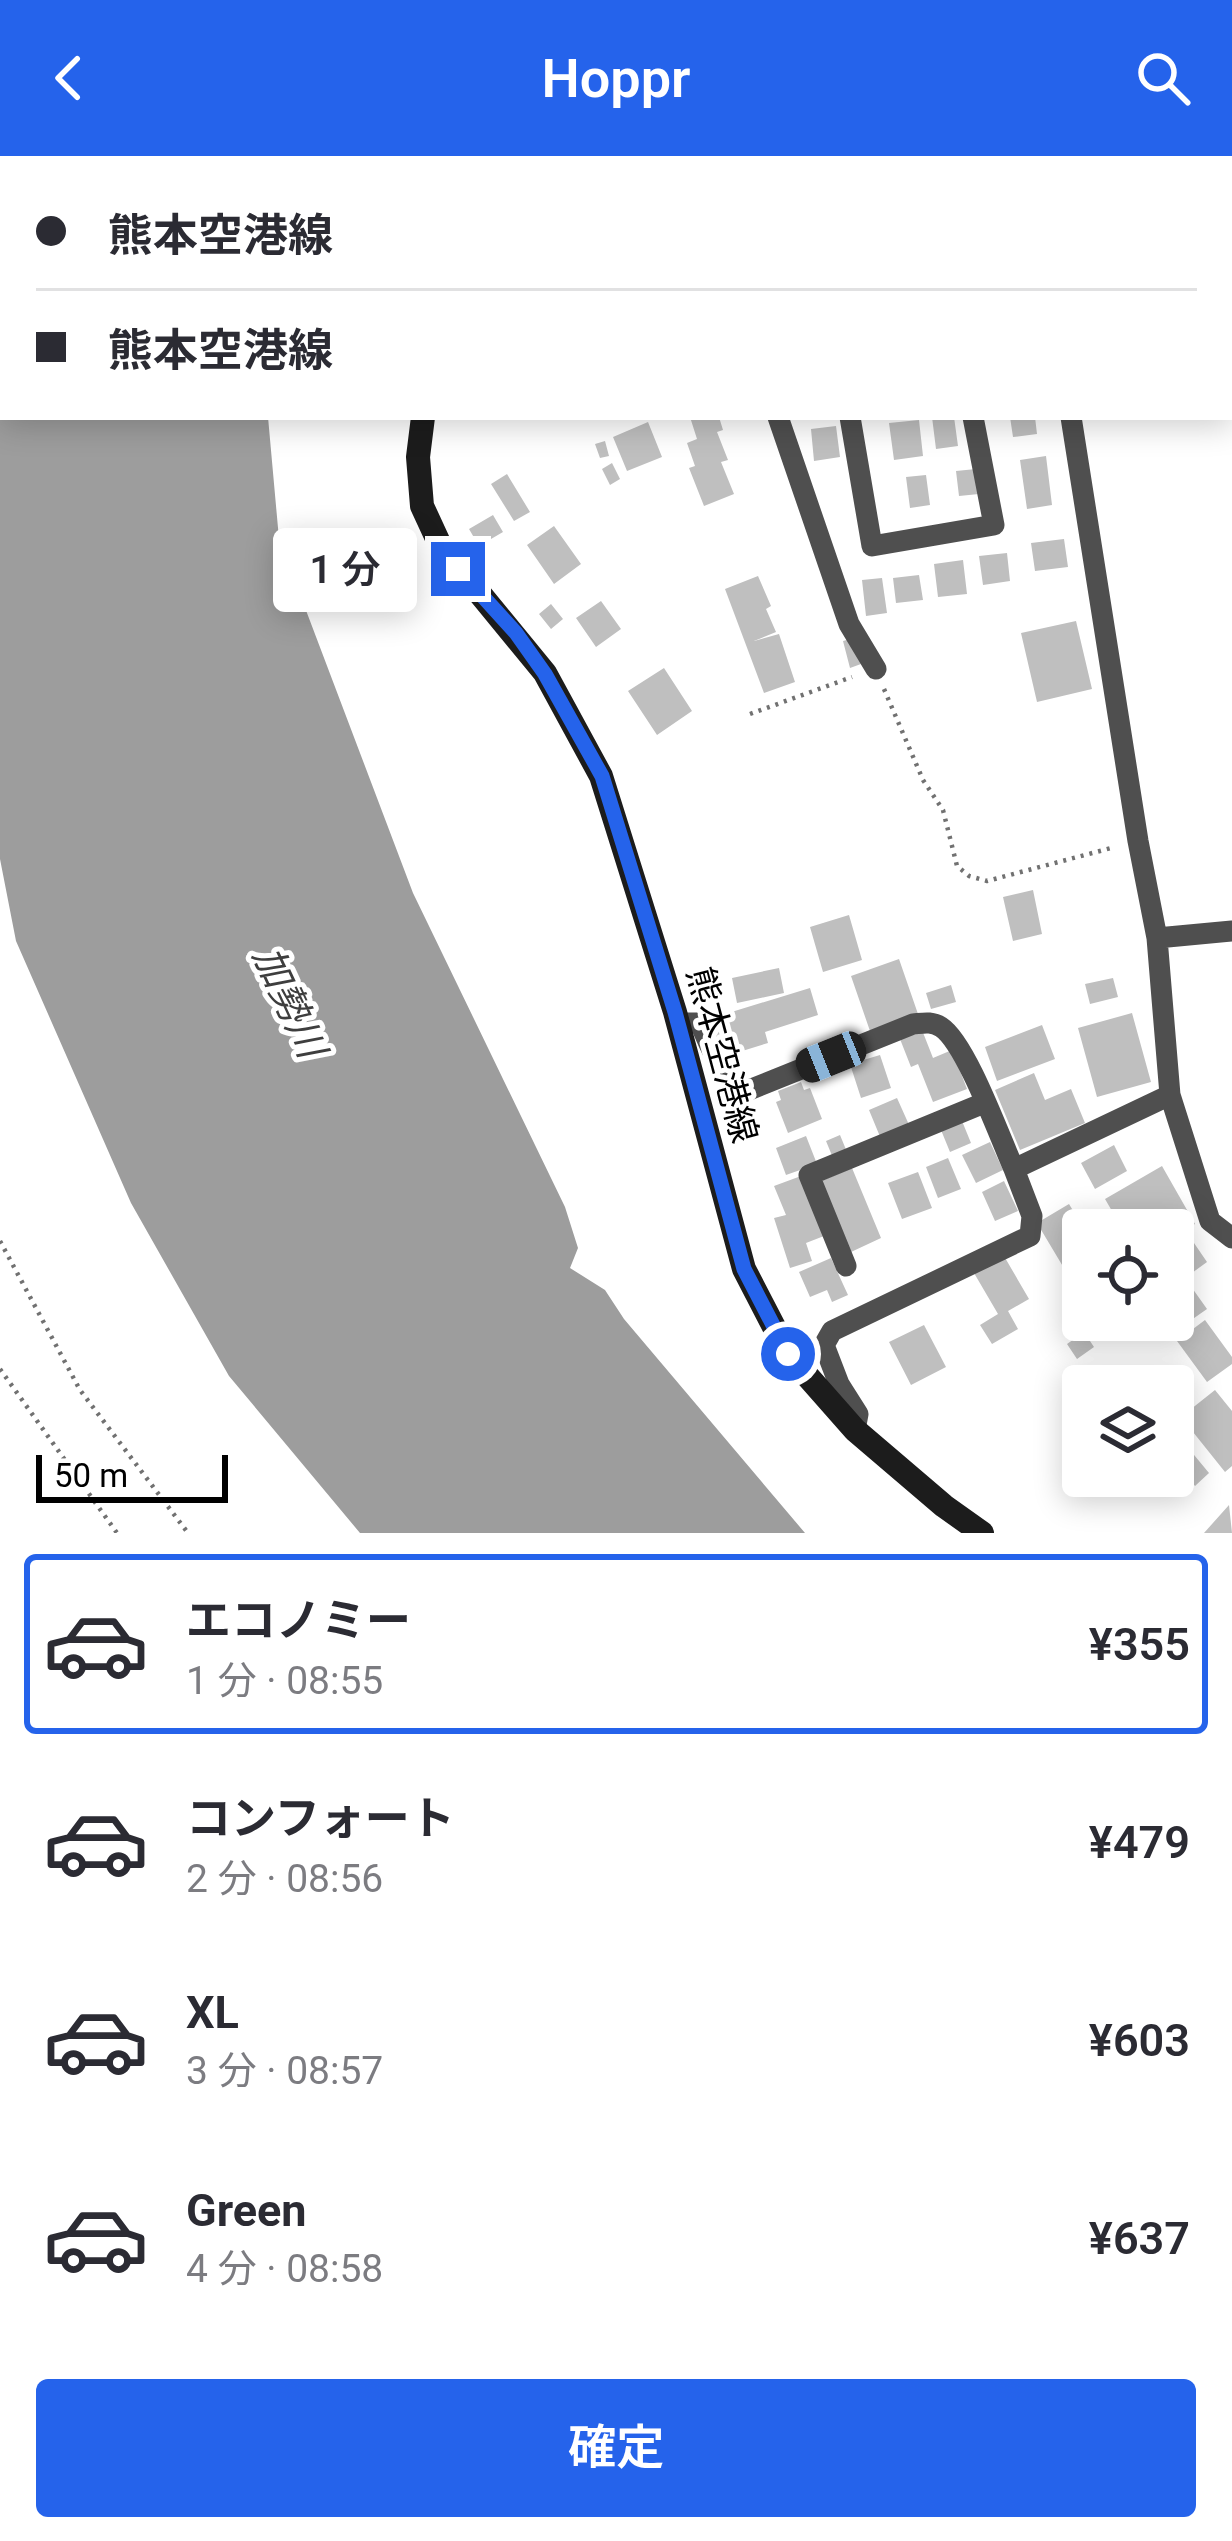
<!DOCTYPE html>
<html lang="ja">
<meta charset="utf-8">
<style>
:root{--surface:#fff;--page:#f2f2f3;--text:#2b2b33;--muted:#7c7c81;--line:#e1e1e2;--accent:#2563eb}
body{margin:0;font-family:Roboto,"Noto Sans JP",sans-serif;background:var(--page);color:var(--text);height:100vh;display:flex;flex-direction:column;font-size:45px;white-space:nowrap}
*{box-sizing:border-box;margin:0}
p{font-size:39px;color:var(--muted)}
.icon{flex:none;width:66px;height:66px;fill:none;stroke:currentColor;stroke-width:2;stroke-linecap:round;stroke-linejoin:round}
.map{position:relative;height:1377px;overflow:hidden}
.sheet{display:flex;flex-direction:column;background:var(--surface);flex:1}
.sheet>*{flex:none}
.top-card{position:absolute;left:0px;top:0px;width:1233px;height:264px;box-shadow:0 6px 30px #0003;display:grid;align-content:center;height:264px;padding:0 36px;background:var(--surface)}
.controls{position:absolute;left:1062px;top:1053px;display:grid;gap:24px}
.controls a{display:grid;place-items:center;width:132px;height:132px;border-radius:12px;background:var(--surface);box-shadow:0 6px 30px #0003;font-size:60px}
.scale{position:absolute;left:36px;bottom:30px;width:192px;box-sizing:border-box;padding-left:12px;border:6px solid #000;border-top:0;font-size:33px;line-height:42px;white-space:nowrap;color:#000;-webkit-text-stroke:9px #fff;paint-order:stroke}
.end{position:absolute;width:54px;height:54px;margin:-27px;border:15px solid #2563eb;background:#fff;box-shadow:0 0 0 6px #fff}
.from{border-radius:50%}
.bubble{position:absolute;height:84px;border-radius:12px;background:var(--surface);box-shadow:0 6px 30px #0003;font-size:39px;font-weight:600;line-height:84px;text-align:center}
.car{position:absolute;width:36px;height:72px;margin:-36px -18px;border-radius:15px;box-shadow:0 0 9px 3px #0007;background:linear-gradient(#222 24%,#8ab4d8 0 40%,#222 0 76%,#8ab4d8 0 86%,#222 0)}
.top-card b{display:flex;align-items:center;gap:42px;height:114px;font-size:45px}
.top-card b+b{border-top:3px solid var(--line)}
.top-card i{width:30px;height:30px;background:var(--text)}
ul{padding:21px 0 0;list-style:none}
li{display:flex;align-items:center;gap:36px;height:180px;margin:0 24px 18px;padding:0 12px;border:6px solid transparent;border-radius:12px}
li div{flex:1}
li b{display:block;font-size:45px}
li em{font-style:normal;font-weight:600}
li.current{border-color:var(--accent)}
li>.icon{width:108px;height:108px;stroke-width:1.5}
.cta{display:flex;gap:24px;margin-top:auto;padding:24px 36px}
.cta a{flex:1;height:138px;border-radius:12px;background:var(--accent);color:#fff;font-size:48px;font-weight:600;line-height:138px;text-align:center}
header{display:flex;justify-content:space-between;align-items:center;height:156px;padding:0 36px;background:var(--accent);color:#fff;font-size:54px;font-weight:600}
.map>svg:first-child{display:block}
.water{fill:#9d9d9d}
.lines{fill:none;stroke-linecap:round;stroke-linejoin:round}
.stream{stroke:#9d9d9d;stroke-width:8}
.building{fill:#bfbfbf}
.path{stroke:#717171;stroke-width:4.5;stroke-dasharray:3 6;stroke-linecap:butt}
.street{stroke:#4f4f4f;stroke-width:21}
.secondary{stroke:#1c1c1c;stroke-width:24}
.route{stroke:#2563eb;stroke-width:15}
.labels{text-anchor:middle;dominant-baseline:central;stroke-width:10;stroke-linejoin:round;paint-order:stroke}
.street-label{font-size:36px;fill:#000;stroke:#fff}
.water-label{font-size:39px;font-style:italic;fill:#3e3e3e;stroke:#fff}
</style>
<header><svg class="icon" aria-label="back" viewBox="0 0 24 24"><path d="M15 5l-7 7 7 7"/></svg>Hoppr<svg class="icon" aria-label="search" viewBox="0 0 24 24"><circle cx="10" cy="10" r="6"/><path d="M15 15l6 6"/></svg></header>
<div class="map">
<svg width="1232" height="1377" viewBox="0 0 1232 1377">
<rect width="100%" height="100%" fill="#fff"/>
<path class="water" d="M0,0H253L3,3V261H268L279,383L413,737L565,1051L578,1092L570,1112L605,1134L624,1163L805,1377H360L229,1220L131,1047L16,785L0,703Z"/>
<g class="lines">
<path class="stream" d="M1205,3L1219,0"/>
</g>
<path class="building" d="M690,261H719L723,274L717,276L728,304L721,306L734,338L704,350L689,312L695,310L687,287L697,283Z
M932,261H954L958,290L936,293Z
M1010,261H1035L1037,278L1013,281Z
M919,264L923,300L894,304L889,267Z
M648,266L662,301L627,315L613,281Z
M836,270L840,301L814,305L811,273Z
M605,285L609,300L600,302L595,288Z
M1046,300L1052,349L1027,353L1020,304Z
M612,307L620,323L610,329L602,313Z
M976,313L979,338L959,340L956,315Z
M507,318L530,356L514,365L491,328Z
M926,319L930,349L910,352L906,321Z
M493,359L503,376L479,390L469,373Z
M554,370L581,408L554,428L527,389Z
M1064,383L1068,411L1035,415L1031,387Z
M1007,397L1010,425L983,429L979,400Z
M963,404L967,438L938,441L934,408Z
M919,419L923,444L896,447L893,422Z
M758,420L771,450L766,453L776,476L754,485L779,478L795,526L764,537L725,433Z
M882,422L887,457L866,460L862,424Z
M601,445L621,473L596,491L576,462Z
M551,448L563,463L551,473L539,458Z
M1076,465L1092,533L1037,546L1021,477Z
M854,482L861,508L850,512L843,485Z
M664,512L692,555L657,579L628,535Z
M1033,734L1042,778L1013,785L1003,741Z
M849,759L862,804L823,816L810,771Z
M899,803L918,858L870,875L851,820Z
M779,812L784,837L737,847L732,822Z
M1113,822L1118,841L1090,848L1085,828Z
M951,829L956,846L931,853L926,837Z
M810,832L818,859L765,876L768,887L723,901L712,862Z
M1132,857L1151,926L1097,941L1078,872Z
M1042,869L1055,903L997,925L985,891Z
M922,874L933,902L952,894L967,933L933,946L918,908L911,911L900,883Z
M880,899L891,932L861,942L850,908Z
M1034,917L1045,944L1071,933L1085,967L1020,994L995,934Z
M801,926L804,934L810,932L822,963L788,977L776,946L781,944L778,935Z
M897,942L910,971L881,983L869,954Z
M962,965L971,987L950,996L941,974Z
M840,979L847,996L833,1002L826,985Z
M806,980L817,1008L786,1019L776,992Z
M990,986L1003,1014L976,1027L962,999Z
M1114,989L1127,1015L1095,1033L1081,1007Z
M948,1002L961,1033L938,1042L926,1011Z
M1162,1010L1195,1068L1173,1080V1074H1123L1105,1043Z
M852,1012L881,1082L851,1096L821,1025Z
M918,1016L932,1052L902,1063L888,1027Z
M801,1020L824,1080L806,1087L812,1105L790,1112L774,1062L786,1059L774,1030Z
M1004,1025L1018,1055L995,1065L982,1036Z
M1069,1048L1085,1074L1083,1144L1037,1067Z
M1194,1087L1207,1106L1185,1122L1207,1153L1167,1181L1155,1164H1173V1102Z
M1004,1100L1029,1143L1008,1155L1018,1173L992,1188L980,1169L998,1158L974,1117Z
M831,1102L848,1139L832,1146L827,1134L810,1141L799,1116Z
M1205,1164L1232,1201V1208L1207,1226L1177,1185Z
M924,1169L946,1211L911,1229L889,1186Z
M1084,1176L1094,1191L1077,1203L1067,1188Z
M1158,1213L1168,1230H1130Z
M1215,1234L1232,1255V1310L1225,1316L1181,1261Z
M1180,1282L1209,1317L1195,1330L1173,1304V1288Z
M1229,1349L1232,1377H1204Z"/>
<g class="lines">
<path class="path" d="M884,533L923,624L943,654L957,710L969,720L987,725L1115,691
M750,558L852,521
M0,1085L80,1234L188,1377
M0,1213L117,1377"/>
<path class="street" d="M1137,0L1138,3
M1230,14H1232
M778,261L849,468L876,513
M850,261L872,390L994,369L973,261
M1071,261L1138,685L1157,782L1170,939L1210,1065L1232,1082
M1157,782L1232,775
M678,867H700C711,892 722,925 749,934L913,868C924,867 931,865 941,871C966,887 1000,982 1014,1013
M846,1110L809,1019L984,947
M855,1274L858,1258L839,1228L824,1189L832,1175L1030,1080L1032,1060L1014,1013L1170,939"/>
<path class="secondary" d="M454,3L455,0
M423,261L418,301L422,350L440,389L545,517L601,620L675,856L744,1113L788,1198L855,1274L944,1350L982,1377"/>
</g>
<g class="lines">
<path class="route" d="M458,413L516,477L545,518L602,620L675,856L744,1113L788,1198"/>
</g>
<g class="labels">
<g class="street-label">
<text transform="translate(722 899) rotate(75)">熊本空港線</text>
</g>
<g class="water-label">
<text transform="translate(289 846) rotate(65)">加勢川</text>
</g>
</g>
</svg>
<div class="controls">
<a><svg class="icon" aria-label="locate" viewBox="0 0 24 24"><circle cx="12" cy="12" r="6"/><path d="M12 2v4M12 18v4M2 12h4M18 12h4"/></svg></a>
<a><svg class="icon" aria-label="layers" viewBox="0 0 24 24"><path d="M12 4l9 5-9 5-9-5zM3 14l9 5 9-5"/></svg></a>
</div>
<div class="scale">50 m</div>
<i class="end from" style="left:788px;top:1198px"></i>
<i class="end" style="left:458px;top:413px"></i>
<div class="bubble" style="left:273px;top:372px;width:144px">1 分</div>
<i class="car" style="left:831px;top:901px;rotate:248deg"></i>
<div class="top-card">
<b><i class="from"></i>熊本空港線</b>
<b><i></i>熊本空港線</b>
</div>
</div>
<section class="sheet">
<ul>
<li class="current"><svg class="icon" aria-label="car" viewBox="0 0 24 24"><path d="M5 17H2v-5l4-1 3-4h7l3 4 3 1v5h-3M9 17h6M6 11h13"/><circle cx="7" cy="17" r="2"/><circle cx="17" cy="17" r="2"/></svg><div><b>エコノミー</b><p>1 分 · 08:55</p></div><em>¥355</em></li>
<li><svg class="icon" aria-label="car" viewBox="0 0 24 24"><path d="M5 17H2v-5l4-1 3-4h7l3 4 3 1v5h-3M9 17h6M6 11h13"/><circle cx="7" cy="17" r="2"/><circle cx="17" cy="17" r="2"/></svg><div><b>コンフォート</b><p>2 分 · 08:56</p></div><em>¥479</em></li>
<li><svg class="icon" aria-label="car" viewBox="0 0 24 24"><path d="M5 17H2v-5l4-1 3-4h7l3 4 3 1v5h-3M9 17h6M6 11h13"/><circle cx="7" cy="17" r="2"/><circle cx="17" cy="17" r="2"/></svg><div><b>XL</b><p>3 分 · 08:57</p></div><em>¥603</em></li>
<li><svg class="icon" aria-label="car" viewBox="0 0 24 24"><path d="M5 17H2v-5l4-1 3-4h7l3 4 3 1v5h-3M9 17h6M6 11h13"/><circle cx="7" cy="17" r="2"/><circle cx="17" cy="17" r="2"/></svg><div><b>Green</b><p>4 分 · 08:58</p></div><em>¥637</em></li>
</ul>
<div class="cta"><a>確定</a></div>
</section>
